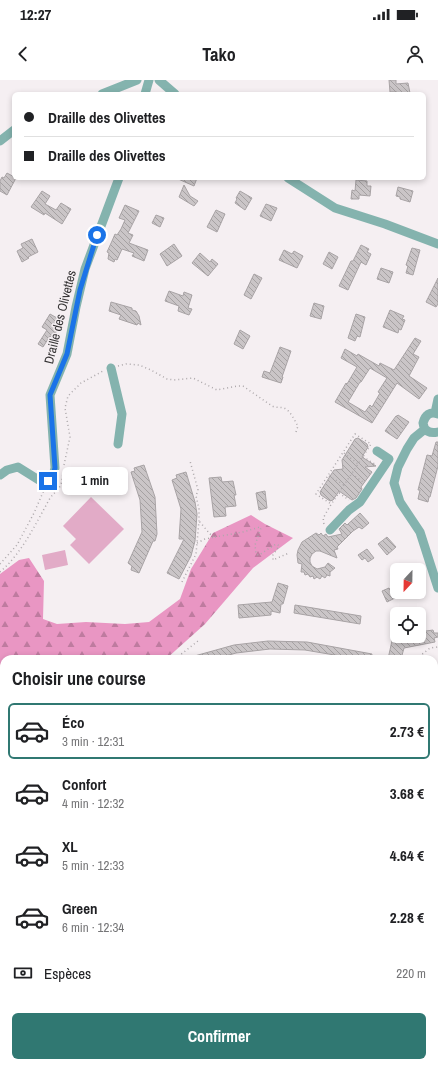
<!DOCTYPE html>
<html lang="fr">
<meta charset="utf-8">
<style>
:root{--surface:#fff;--page:#f2f2f2;--text:#202124;--muted:#757577;--line:#e0e0e0;--accent:#307872}
body{margin:0;font-family:"Archivo Narrow",sans-serif;background:var(--page);color:var(--text);height:100vh;display:flex;flex-direction:column;font-size:15px;white-space:nowrap}
*{box-sizing:border-box;margin:0}
p{font-size:13px;color:var(--muted)}
.icon{flex:none;width:22px;height:22px;fill:none;stroke:currentColor;stroke-width:2;stroke-linecap:round;stroke-linejoin:round}
.map{position:relative;flex:1;overflow:hidden}
.drawer{position:absolute;left:0px;top:575px;width:438px;height:412px;display:flex;flex-direction:column;background:var(--surface);border-radius:12px 12px 0 0;box-shadow:0 2px 6px #0003}
.drawer>*{flex:none}
.top-card{position:absolute;left:12px;top:12px;width:414px;height:88px;border-radius:6px;box-shadow:0 2px 6px #0003;display:grid;align-content:center;height:88px;padding:0 12px;background:var(--surface)}
.needle{width:26px;rotate:202deg}
.controls{position:absolute;left:390px;top:483px;display:grid;gap:8px}
.controls a{display:grid;place-items:center;width:36px;height:36px;border-radius:6px;background:var(--surface);box-shadow:0 2px 6px #0003;font-size:20px}
.end{position:absolute;width:18px;height:18px;margin:-9px;border:5px solid #1a73e8;background:#fff;box-shadow:0 0 0 2px #fff}
.from{border-radius:50%}
.bubble{position:absolute;height:28px;border-radius:6px;background:var(--surface);box-shadow:0 2px 6px #0003;font-size:13px;font-weight:800;line-height:28px;text-align:center}
.top-card b{display:flex;align-items:center;gap:14px;height:38px;font-size:15px}
.top-card b+b{border-top:1px solid var(--line)}
.top-card i{width:10px;height:10px;background:var(--text)}
ul{padding:0;list-style:none}
li{display:flex;align-items:center;gap:12px;height:56px;margin:0 8px 6px;padding:0 4px;border:2px solid transparent;border-radius:6px}
li div{flex:1}
li b{display:block;font-size:15px}
li em{font-style:normal;font-weight:800}
li.current{border-color:var(--accent)}
li>.icon{width:36px;height:36px;stroke-width:1.5}
h2{padding:0 12px;font-size:18px;line-height:48px}
.pay{display:flex;align-items:center;gap:10px;height:44px;padding:0 12px;font-size:15px}
.pay p{margin-inline-start:auto}
.cta{display:flex;gap:8px;margin-top:auto;padding:8px 12px}
.cta a{flex:1;height:46px;border-radius:6px;background:var(--accent);color:#fff;font-size:16px;font-weight:800;line-height:46px;text-align:center}
.status{display:flex;justify-content:space-between;align-items:center;height:28px;padding:0 20px;background:var(--surface);direction:ltr}
.status svg{height:11px;fill:currentColor}
header{display:flex;justify-content:space-between;align-items:center;height:52px;padding:0 12px;background:var(--surface);font-size:18px;font-weight:800}
.map>svg:first-child{display:block}
.grass{fill:url(#grass-dots)}
.forest{fill:url(#forest-firs)}
.garden{fill:#e2abc7}
.building{fill:url(#building-back-hatch);stroke:#a8a3a5;fill-rule:evenodd}
.lines{fill:none;stroke-linecap:round;stroke-linejoin:round}
.path{stroke:#ada8ab;stroke-width:1.5;stroke-dasharray:1 3;stroke-linecap:butt}
.minor{stroke:#84b3ae;stroke-width:9}
.route{stroke:#1a73e8;stroke-width:5}
.labels{text-anchor:middle;dominant-baseline:central;stroke-width:3;stroke-linejoin:round;paint-order:stroke}
.street-label{font-size:13px;fill:#373536;stroke:#f5eff2}
</style>
<div class="status"><b>12:27</b><svg viewBox="0 0 49 12"><path d="M0 12V9h3v3zM5 12V6h3v6zM10 12V3h3v9zM15 12V0h3v12zM26 1h20v11H26zM47 4h2v5h-2z"/></svg></div>
<header><svg class="icon" aria-label="back" viewBox="0 0 24 24"><path d="M15 5l-7 7 7 7"/></svg>Tako<svg class="icon" aria-label="person" viewBox="0 0 24 24"><circle cx="12" cy="8" r="4"/><path d="M4 21q1-7 8-7t8 7"/></svg></header>
<div class="map">
<svg width="438" height="987" viewBox="0 0 438 987">
<defs>
<pattern id="grass-dots" width="8" height="8" patternUnits="userSpaceOnUse"><rect width="8" height="8" fill="#e2abc7"/><path d="M2 2h.1M6 6h.1" fill="none" stroke="#b88ca2" stroke-width="1.8" stroke-linecap="round"/></pattern>
<pattern id="forest-firs" width="22" height="20" patternUnits="userSpaceOnUse"><rect width="22" height="20" fill="#e996c3"/><path d="M5 1l3.5 6h-7zM16 11l3.5 6h-7z" fill="#be7b9f"/></pattern>
<pattern id="building-back-hatch" width="6" height="6" patternUnits="userSpaceOnUse"><rect width="6" height="6" fill="#cac5c7"/><path d="M-1 5l2 2M0 0l6 6M5-1l2 2" fill="none" stroke="#a5a1a2"/></pattern>
</defs>
<rect width="100%" height="100%" fill="#f5eff2"/>
<path class="grass" d="M438,631V747L434,744V632Z
M292,983H316L324,986L325,983H369L376,987H290Z"/>
<path class="forest" d="M251,435L265,444L293,458L253,488L205,544L166,579H4V671L0,667V494L19,480L29,478L44,501L43,539L57,544L86,542L125,544L149,542L180,519L191,489L213,453Z"/>
<path class="garden" d="M91,417L124,449L89,484L70,465L76,459L63,446Z
M65,470L68,485L45,490L42,475Z"/>
<path class="building" d="M389,0H396V4L408,3L410,13L398,14L397,12H390Z
M7,93L16,98L7,115L0,111V101L2,97L4,98Z
M176,98H197L194,106Z
M356,100L367,101V106H371L370,116L359,115V119H351L352,110L355,111Z
M184,105L190,116L198,121L194,126L179,117Z
M398,107L413,111L410,122L400,119V117L396,116Z
M42,111L50,116L45,124L56,130L61,123L71,129L62,144L45,133L44,135L31,127Z
M240,111L252,118L245,130L235,123L237,119L236,118Z
M266,124L277,128L271,141L260,136Z
M125,125L139,131L128,153L133,155L129,163L148,170L144,181L132,176L134,173L122,169L117,180L115,179L114,182L108,179L109,173L107,172L112,161L115,154L117,155L121,149L125,140L119,138Z
M216,130L225,134L217,152L207,147Z
M156,135L164,138L160,147L152,143Z
M32,159L38,172L28,177L29,178L22,182L17,171L23,168L21,164Z
M174,164L182,176L167,186L160,174Z
M361,165L369,169L367,172L371,174L366,185L361,182L348,210L339,206L351,181H353Z
M412,168L420,170L413,195L406,193L408,186L406,185Z
M284,170L292,174L294,171L303,176L297,188L279,180Z
M329,172L338,177L332,189L323,184Z
M200,173L210,182L212,179L218,184L208,196L192,183Z
M381,188L393,192L389,203L377,199Z
M254,194L262,198L251,219L244,215Z
M438,198V224L436,227L426,222Z
M169,211L183,216L184,212L192,215L188,228L192,229L189,235L178,231L179,226L165,221Z
M111,222L132,228V230L136,231L139,236L141,245L138,243L137,245L119,239L121,235L109,231Z
M314,223L324,226L321,239L310,236Z
M390,230L404,236L402,239L405,240L401,250L399,249L398,253L383,247Z
M50,234L57,238L56,241L60,244L53,258L50,256L43,267L38,264L47,250L42,247Z
M356,234L365,237L360,257L357,256L355,261L348,258Z
M240,250L250,256L243,269L234,264Z
M415,258L421,261L413,274L419,277L409,296L427,308L419,319L397,303L372,343L335,322L346,303L347,304L357,287L341,278L345,269L357,276L358,274L379,286L380,283L394,290ZM370,288L387,298L378,312L380,313L372,327L370,325L365,332L348,322L360,302H361Z
M280,267L291,271L282,297H283L281,303L262,297L264,291L270,293Z
M398,335L409,342L397,359L385,351L396,336H397Z
M358,358L367,364L368,367L362,377L376,386L365,387L372,392L361,407L362,409L356,418L352,420L339,411L333,420L330,421L321,415L320,412L334,390L343,389L342,380L355,359Z
M436,362H438V386L430,417H429L428,422L418,419L420,410H418L427,375L432,376Z
M144,385L155,417L157,454L155,461H153L139,493L131,490L132,486L128,483L142,452L140,420L131,392L135,391L134,388Z
M186,392L195,422L197,434L195,461L191,476L179,499L167,493L184,459H179L181,429L172,400L177,398L176,395Z
M221,397L222,402L233,401L236,415H234L236,426L225,427L226,436L214,437L209,398Z
M265,411L267,428L259,430L256,413Z
M360,433L369,443L362,449L359,447L353,451L337,467L338,469L334,470L337,478L320,471H316L312,474L310,478V482L312,486L317,489L325,487L328,483L335,488L330,492V496L327,495L325,498L322,496L320,499L317,497L314,499L313,496L310,497L308,494L305,495L304,492H301L302,484L298,483L297,475L298,470L302,462L316,453L319,455L321,453L323,456L326,454L328,457L342,454L339,449L345,443L347,445Z
M387,457L396,467L387,475L378,464Z
M367,469L374,478L368,482L365,478L362,480L358,475Z
M278,503L288,506L283,524H281L280,533L271,531V535L239,538L238,525L272,522Z
M389,508L395,518L387,522L382,511Z
M295,525L361,536L360,544L294,533Z
M433,550L434,553H438V557L434,558L435,562L404,568L401,579H388L393,556L401,558V556H419V552Z
M268,561L307,562L372,574L371,579H358L305,570L270,569L236,573L215,579H192L191,577L234,565Z"/>
<g class="lines">
<path class="path" d="M118,286L126,284L139,285L151,290L167,299L174,300L193,298L217,310L237,306H243L272,326C276,328 280,327 284,328C291,331 294,340 298,346L296,352
M344,373L358,384
M363,377L375,384
M64,385L70,357L65,328L68,316L81,303L103,291
M352,394L363,402
M329,396L344,405
M339,413L349,420
M324,444C323,440 323,438 325,435C329,427 335,419 340,411C350,396 361,380 371,364L355,354L316,414L331,424
M215,457L243,452L260,447L261,448L255,465L256,474L259,475L276,464L278,465L279,466L273,475V480L289,473
M197,463L205,459L215,457L210,454L199,441
M0,484L17,465L34,433L44,410
M0,492C22,473 35,445 49,420C51,416 54,414 57,410C62,406 62,399 63,393
M182,502L196,474L199,441V429L196,416L198,410L190,381
M175,579L198,561
M416,579L430,568L438,567
M0,625L4,621"/>
<path class="minor" d="M159,0L175,14
M102,14L137,0
M145,14L149,0
M0,61L14,50
M288,98L335,128L385,144L438,164
M111,288L122,334L118,364
M435,333L438,319
M438,334C430,331 425,335 423,343C424,351 430,354 438,352
M425,349L414,358L407,369L398,387L394,403L400,422L420,452L438,508
M0,395L7,390L18,387L42,402C52,400 53,396 55,388L50,315L67,274L76,227L85,189L119,98
M330,450L349,430L360,422L389,379L377,371
M434,627L438,626
M0,703H4
M0,844L4,841
M434,940L438,920
M246,983L250,987"/>
</g>
<g class="lines">
<path class="route" d="M48,401L52,398L55,388L50,315L67,274L80,210L97,155"/>
</g>
<g class="labels">
<g class="street-label">
<text transform="translate(60 237) rotate(-76)">Draille des Olivettes</text>
</g>
</g>
</svg>
<div class="controls">
<a><svg class="needle" viewBox="-14 -14 28 28"><path d="M0-13l5 13h-10z" fill="#e53935"/><path d="M0 13l5-13h-10z" fill="#757577"/></svg></a>
<a><svg class="icon" aria-label="locate" viewBox="0 0 24 24"><circle cx="12" cy="12" r="6"/><path d="M12 2v4M12 18v4M2 12h4M18 12h4"/></svg></a>
</div>
<i class="end from" style="left:97px;top:155px"></i>
<i class="end" style="left:48px;top:401px"></i>
<div class="bubble" style="left:62px;top:387px;width:66px">1 min</div>
<div class="top-card">
<b><i class="from"></i>Draille des Olivettes</b>
<b><i></i>Draille des Olivettes</b>
</div>
<section class="drawer">
<h2>Choisir une course</h2>
<ul>
<li class="current"><svg class="icon" aria-label="car" viewBox="0 0 24 24"><path d="M5 17H2v-5l4-1 3-4h7l3 4 3 1v5h-3M9 17h6M6 11h13"/><circle cx="7" cy="17" r="2"/><circle cx="17" cy="17" r="2"/></svg><div><b>Éco</b><p>3 min · 12:31</p></div><em>2.73 €</em></li>
<li><svg class="icon" aria-label="car" viewBox="0 0 24 24"><path d="M5 17H2v-5l4-1 3-4h7l3 4 3 1v5h-3M9 17h6M6 11h13"/><circle cx="7" cy="17" r="2"/><circle cx="17" cy="17" r="2"/></svg><div><b>Confort</b><p>4 min · 12:32</p></div><em>3.68 €</em></li>
<li><svg class="icon" aria-label="car" viewBox="0 0 24 24"><path d="M5 17H2v-5l4-1 3-4h7l3 4 3 1v5h-3M9 17h6M6 11h13"/><circle cx="7" cy="17" r="2"/><circle cx="17" cy="17" r="2"/></svg><div><b>XL</b><p>5 min · 12:33</p></div><em>4.64 €</em></li>
<li><svg class="icon" aria-label="car" viewBox="0 0 24 24"><path d="M5 17H2v-5l4-1 3-4h7l3 4 3 1v5h-3M9 17h6M6 11h13"/><circle cx="7" cy="17" r="2"/><circle cx="17" cy="17" r="2"/></svg><div><b>Green</b><p>6 min · 12:34</p></div><em>2.28 €</em></li>
</ul>
<div class="pay"><svg class="icon" aria-label="cash" viewBox="0 0 24 24"><path d="M3 7h18v10H3z"/><circle cx="12" cy="12" r="2"/></svg>Espèces<p>220 m</p></div>
<div class="cta"><a>Confirmer</a></div>
</section>
</div>
